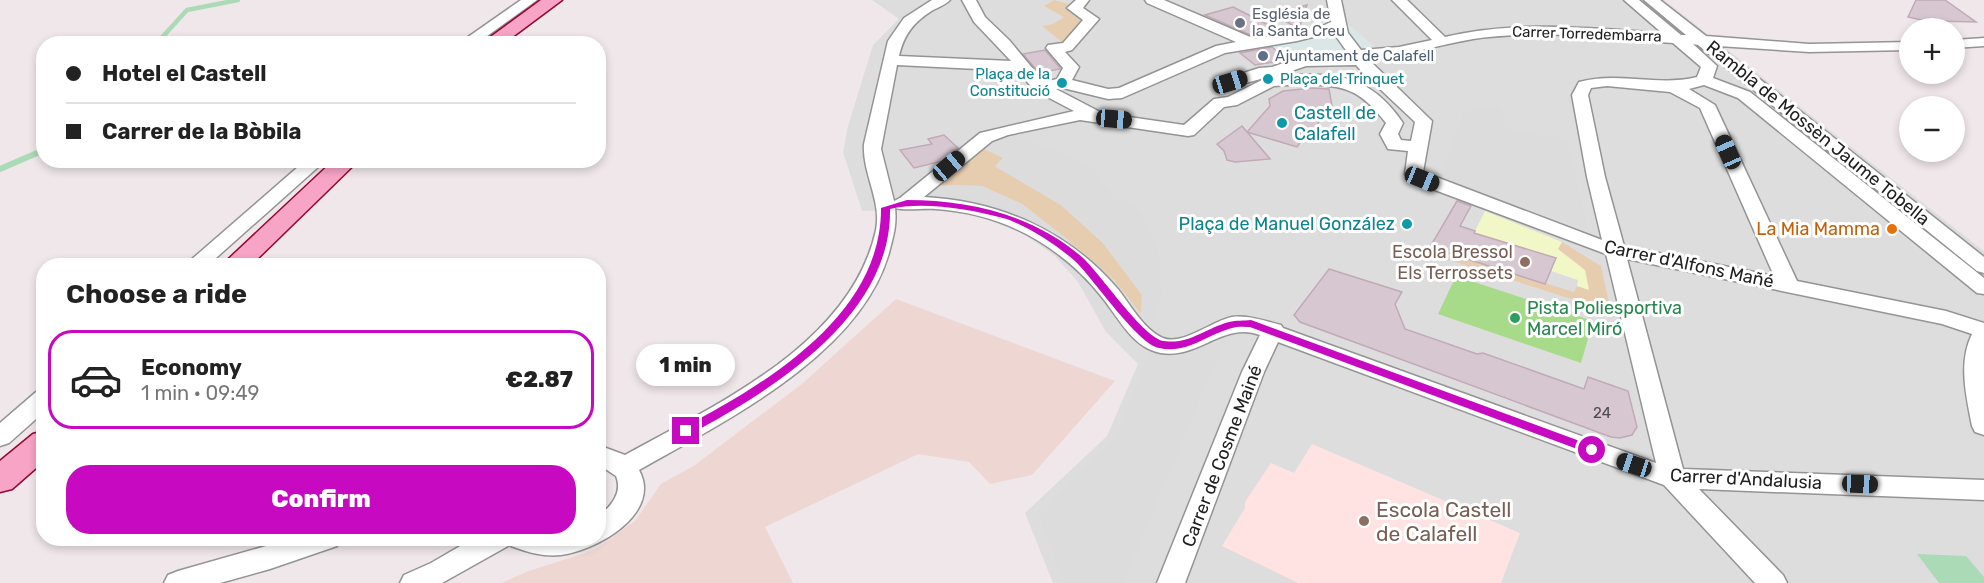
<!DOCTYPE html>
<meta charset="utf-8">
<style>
:root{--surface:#fff;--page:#f2f2f2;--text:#222;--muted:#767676;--line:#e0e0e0;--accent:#c709c2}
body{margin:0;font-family:Rubik,sans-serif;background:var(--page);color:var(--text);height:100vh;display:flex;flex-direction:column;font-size:22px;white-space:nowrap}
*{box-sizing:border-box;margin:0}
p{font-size:20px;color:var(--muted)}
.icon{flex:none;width:33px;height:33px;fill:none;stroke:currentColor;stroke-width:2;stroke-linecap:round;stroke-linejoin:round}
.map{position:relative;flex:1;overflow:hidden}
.drawer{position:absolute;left:36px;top:258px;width:570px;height:288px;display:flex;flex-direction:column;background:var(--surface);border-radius:24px;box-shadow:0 3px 9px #0003}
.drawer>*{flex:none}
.guide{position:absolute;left:36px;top:36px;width:570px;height:132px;border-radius:24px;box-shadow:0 3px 9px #0003;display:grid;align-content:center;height:132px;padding:0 30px;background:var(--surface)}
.controls{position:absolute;left:1899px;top:18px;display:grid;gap:12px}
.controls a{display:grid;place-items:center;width:66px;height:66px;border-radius:50%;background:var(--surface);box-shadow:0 3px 9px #0003;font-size:30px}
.end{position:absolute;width:27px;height:27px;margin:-14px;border:8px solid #c709c2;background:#fff;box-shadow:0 0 0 3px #fff}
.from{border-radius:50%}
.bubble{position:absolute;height:42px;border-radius:21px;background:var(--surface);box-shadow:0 3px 9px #0003;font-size:20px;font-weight:800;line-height:42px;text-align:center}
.car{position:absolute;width:18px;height:36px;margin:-18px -9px;border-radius:8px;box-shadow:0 0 4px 2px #0007;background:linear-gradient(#222 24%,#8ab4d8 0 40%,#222 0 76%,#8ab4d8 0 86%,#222 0)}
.guide b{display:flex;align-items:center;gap:21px;height:57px;font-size:22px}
.guide b+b{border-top:2px solid var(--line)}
.guide i{width:15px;height:15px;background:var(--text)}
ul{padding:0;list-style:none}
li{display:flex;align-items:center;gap:18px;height:99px;margin:0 12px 9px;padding:0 18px;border:3px solid transparent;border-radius:24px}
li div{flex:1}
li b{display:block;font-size:22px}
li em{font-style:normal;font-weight:800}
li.selected{border-color:var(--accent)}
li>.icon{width:54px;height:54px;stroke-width:1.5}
h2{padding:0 30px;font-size:27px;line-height:72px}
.primary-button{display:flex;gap:12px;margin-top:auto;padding:12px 30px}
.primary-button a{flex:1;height:69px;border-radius:24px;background:var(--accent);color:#fff;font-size:24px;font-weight:800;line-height:69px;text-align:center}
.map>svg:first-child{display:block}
.residential{fill:#deddde}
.education{fill:#fee3e2}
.farmland{fill:#eed6d3}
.grass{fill:#e7cdb0}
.park{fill:#f2f7c7}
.pitch{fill:#a7db89}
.parking{fill:#dcdcdc}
.plaza{fill:#dbe6e6}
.water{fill:#aadbb6}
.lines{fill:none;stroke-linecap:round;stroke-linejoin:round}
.stream-far1{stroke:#aadbb6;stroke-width:4.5}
.stream{stroke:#aadbb6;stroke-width:6}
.building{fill:#d7c7d0;stroke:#c1aab6;stroke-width:1.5}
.minor-casing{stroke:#949494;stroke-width:3}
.major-casing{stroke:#950733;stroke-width:3}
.minor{fill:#fff;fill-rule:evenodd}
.major{fill:#f8a4c6;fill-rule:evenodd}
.route{fill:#c709c2}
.worship-dot{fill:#6b7280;stroke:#fff;stroke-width:2}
.service-dot{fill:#5c6f8a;stroke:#fff;stroke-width:2}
.culture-dot{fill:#0f9aa8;stroke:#fff;stroke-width:2}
.food-dot{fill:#e8710a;stroke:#fff;stroke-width:2}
.education-dot{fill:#8d6e63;stroke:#fff;stroke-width:2}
.leisure-dot{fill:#2e9e5b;stroke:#fff;stroke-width:2}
.labels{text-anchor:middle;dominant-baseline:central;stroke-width:6;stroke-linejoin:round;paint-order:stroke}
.far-worship-label{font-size:15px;fill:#5b616d;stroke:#fff;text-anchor:start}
.far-street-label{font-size:15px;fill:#202020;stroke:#fff}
.far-service-label{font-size:15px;fill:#4e5e75;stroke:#fff;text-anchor:start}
.far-culture-label{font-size:15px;fill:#0d838f;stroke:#fff;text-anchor:end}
.number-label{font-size:15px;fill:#4e4a4c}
.culture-label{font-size:18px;fill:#0d838f;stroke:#fff;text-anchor:start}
.street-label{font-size:18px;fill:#202020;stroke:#fff}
.food-label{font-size:18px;fill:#c56008;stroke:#fff;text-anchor:end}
.education-label{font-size:18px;fill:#785e54;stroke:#fff;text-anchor:end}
.leisure-label{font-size:18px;fill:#27864d;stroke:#fff;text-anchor:start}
.near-education-label{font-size:21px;fill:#785e54;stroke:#fff;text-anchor:start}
</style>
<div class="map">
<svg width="1984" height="583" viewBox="0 0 1984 583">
<rect width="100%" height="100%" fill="#f0e7ea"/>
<path class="residential" d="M872,0H1664L1984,251V583H1053L1025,513L1107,436L1138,364L1106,332L1078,282L1055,256L1024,234L981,217L934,209L862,211L843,152L848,126L873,45L899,19Z"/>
<path class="education" d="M1312,444L1520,533L1501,583H1298L1222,546L1245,508V502L1271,463L1294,473Z"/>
<path class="farmland" d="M896,299L1115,381L1032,475L990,484L969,462L918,454L765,527L793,583H501L529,571L594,550L635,521L661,484L695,465L803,383Z"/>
<path class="grass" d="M1054,0L1069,4L1066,9L1080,14L1083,20L1062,42L1042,26L1053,24L1064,17L1044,6Z
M982,148L1004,158L996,167L1061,205L1103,243L1142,295L1141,314L1114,280L1092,260L1022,204L982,186L940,185L970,155Z
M1562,242L1601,266L1610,308L1590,305L1443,258L1446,252L1574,292L1577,286L1588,289L1558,249Z"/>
<path class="park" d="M1485,211L1562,242L1558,249L1585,270L1589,290L1577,286L1578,280L1551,271L1474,233Z"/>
<path class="pitch" d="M1456,276L1593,321L1581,363L1438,314Z"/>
<path class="parking" d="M1500,106L1507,129L1567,139L1588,229L1441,179L1464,112Z
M1005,134L1068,155L1091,167L1109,189L1141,212L1157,245L1162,296L1151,325L1141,314L1142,295L1103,243L1061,205L995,166L1003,158L982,148Z
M940,185L982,186L1022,204L1071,242L994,208L929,196Z
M1225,339L1123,583H1064L1039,516L1116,437L1149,353L1169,357L1187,355Z"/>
<path class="plaza" d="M1346,16L1348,24L1377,49L1357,55L1287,60L1271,47L1239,51L1229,44L1279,30L1285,33L1300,29L1330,17Z"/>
<path class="water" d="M1917,554L1966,556L1984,577V583H1939Z"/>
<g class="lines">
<path class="stream-far1" d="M156,44L187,10L238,0"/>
<path class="stream" d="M0,169L44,150"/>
</g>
<path class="building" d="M1916,0H1945L1976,22L1932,21L1930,22L1908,17Z
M1307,5L1299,29L1274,15Z
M1233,7L1278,30L1255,37L1205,15Z
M1272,47L1287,60L1255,65L1240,53Z
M1045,50L1060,68V69L1039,73L1023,54Z
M1312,88L1329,89L1333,112L1323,111L1316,129L1308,132L1297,147L1247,132L1270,106L1269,99L1283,91Z
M1242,126L1270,159L1235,162L1227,160L1224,151L1217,144Z
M944,135L958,148L942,161L914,168L900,150L932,144L928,139Z
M1457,201L1471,206L1460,226L1475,231L1474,233L1556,258L1545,284L1430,247Z
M1329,269L1402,292L1395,304L1405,329L1477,354L1483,353L1584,389L1588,377L1628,391L1637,427L1632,435L1620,438L1611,437L1300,322L1294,315Z"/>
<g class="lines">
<g class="minor-casing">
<path id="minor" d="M521,0H537L476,44H458Z
M932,0H950C945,5 939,7 933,10C914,22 904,34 899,56L1011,61L974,22L962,0H976L985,17L1009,40L1044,82L1057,79L1063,68L1046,48L1048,45L1063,43L1083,20L1067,8L1076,0H1089L1083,8L1099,19L1072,50L1065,52L1079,67L1072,80L1108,89L1119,88L1216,46L1236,42L1147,3L1145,0H1164L1255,39L1318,28L1331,22L1327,0H1341L1348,33L1361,50L1399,47L1432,40L1392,0H1407L1445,37C1517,20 1589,28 1662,33L1624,0H1639L1681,35H1686L1644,0H1660L1706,36L1809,44L1910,42V50L1809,52L1718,46L1984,257V273L1977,271L1698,45L1693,44L1717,66L1713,78L1750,92L1984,278V294L1977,293L1738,98L1704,85L1689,89L1715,105L1797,281L1946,311L1984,323V435L1975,432L1972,426C1966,395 1958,363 1972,334L1942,324L1627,259L1683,469L1984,480V500L1699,489L1783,575L1787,583H1755L1664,485L1278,342L1264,372L1185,583H1157L1242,372L1260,335C1220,320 1193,367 1151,350C1129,341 1116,314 1101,296C1089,281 1075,267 1059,255C1023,227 980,212 936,209C924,208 906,211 895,208C897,225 893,237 889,253C860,355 725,421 639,470C663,514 595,551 561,555C543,557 527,552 511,546L509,542L508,546L442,583H400L404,575L431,563L474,538H598V517C611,506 623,493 616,476L598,464V445L625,455C717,404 851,344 876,230C882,201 862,173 864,144L888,41L904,18ZM1333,32L1350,56H1304L1272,67L1259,68L1225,79L1223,82L1231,87L1268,77L1228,97L1214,99L1184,125L1102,113L1056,89L1063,88L1108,99L1122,98L1225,53L1297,41ZM1548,34L1673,43L1701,67L1697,77C1657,87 1621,71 1579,82L1572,95L1587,177L1602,240L1423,172L1432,121L1368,59C1404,56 1438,45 1473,39C1498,35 1523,35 1548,34ZM897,65L1018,71L1034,90L1074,111L980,133L900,198L894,201L881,149ZM1356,65L1363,73L1415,122L1411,141L1401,140L1398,134L1403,123C1369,73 1334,72 1277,76L1306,66ZM1302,84C1344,85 1360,89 1386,123L1380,134L1388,149L1408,151L1405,174L1416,183L1606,254L1656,463L1283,328L1281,325C1265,321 1248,315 1232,317C1212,321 1182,346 1163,338C1143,329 1130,304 1117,288C1067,230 999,201 924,197L992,141L1008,135L1080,120L1188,136L1194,135L1224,107L1237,105L1274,86ZM1607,86L1670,92L1700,108L1774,276L1624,246L1605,177L1588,95L1591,88Z
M1984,38V46L1954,48V40Z
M306,160H326L207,266H184Z
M44,390V412L9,443L0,446V423L36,392Z
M294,538H340L337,546L270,569L220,583H164L168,575L178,571Z"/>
</g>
<g class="major-casing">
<path id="major" d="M541,0H562L503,44H481Z
M334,160H359L250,266H221Z
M44,431V461L12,489L0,492V461L33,434Z"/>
</g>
<use href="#minor" class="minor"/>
<use href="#major" class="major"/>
</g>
<path class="route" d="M907,200C970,200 1033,215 1082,257C1100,273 1144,339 1164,341C1189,345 1206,328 1229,322C1236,320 1244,321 1251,320L1596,447L1598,450L1596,453H1588L1250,327C1245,327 1238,326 1232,328C1206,335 1188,354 1159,348C1138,344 1094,280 1077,263C1060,247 1025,224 1003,218C970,209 922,201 890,209C892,316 773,390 690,434H682V428C766,384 882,315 881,208Z"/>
<circle class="worship-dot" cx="1240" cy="23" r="6"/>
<circle class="service-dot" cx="1263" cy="56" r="6"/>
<g class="culture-dot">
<circle cx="1268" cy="79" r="6"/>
<circle cx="1062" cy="83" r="6"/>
<circle cx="1282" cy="123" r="6"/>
<circle cx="1407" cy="224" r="6"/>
</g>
<circle class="food-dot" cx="1892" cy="229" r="6"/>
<g class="education-dot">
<circle cx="1525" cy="262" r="6"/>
<circle cx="1364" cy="521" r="6"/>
</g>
<circle class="leisure-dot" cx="1515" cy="318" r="6"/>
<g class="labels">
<g class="far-worship-label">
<text x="1252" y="14">Església de<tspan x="1252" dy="17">la Santa Creu</tspan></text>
</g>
<g class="far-street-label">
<text transform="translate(1587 34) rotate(2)">Carrer Torredembarra</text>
</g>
<g class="far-service-label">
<text x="1275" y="56">Ajuntament de Calafell</text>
</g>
<g class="far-culture-label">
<text x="1050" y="74">Plaça de la<tspan x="1050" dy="17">Constitució</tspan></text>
<text x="1280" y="79" text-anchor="start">Plaça del Trinquet</text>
</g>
<g class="number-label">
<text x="1602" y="413">24</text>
</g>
<g class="culture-label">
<text x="1294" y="113">Castell de<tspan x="1294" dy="21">Calafell</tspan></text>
<text x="1395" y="224" text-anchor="end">Plaça de Manuel González</text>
</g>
<g class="street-label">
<text transform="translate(1818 133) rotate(39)">Rambla de Mossèn Jaume Tobella</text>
<text transform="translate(1689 264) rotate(12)">Carrer d'Alfons Mañé</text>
<text transform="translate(1222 456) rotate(-69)">Carrer de Cosme Mainé</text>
<text transform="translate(1746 479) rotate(3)">Carrer d'Andalusia</text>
</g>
<g class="food-label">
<text x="1880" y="229">La Mia Mamma</text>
</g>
<g class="education-label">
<text x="1513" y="252">Escola Bressol<tspan x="1513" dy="21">Els Terrossets</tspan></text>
</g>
<g class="leisure-label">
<text x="1527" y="308">Pista Poliesportiva<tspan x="1527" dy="21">Marcel Miró</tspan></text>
</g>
<g class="near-education-label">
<text x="1376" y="509">Escola Castell<tspan x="1376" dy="24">de Calafell</tspan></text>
</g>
</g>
</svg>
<div class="controls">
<a>+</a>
<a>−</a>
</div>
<i class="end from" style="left:1592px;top:450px"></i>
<i class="end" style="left:686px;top:431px"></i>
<div class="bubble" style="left:636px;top:344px;width:99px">1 min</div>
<i class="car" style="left:1230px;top:82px;rotate:73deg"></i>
<i class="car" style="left:1114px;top:119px;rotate:95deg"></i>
<i class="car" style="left:1728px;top:152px;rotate:336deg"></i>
<i class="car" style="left:949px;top:166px;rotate:50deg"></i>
<i class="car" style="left:1422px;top:179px;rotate:112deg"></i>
<i class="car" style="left:1634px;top:465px;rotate:288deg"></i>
<i class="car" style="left:1860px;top:484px;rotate:92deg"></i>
<div class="guide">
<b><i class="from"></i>Hotel el Castell</b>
<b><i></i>Carrer de la Bòbila</b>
</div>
<section class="drawer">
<h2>Choose a ride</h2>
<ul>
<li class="selected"><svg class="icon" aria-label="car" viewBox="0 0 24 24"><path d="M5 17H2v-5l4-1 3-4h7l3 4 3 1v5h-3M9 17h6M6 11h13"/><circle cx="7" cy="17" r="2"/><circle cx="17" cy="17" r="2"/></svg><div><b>Economy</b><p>1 min · 09:49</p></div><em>€2.87</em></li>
</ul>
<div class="primary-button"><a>Confirm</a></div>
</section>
</div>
